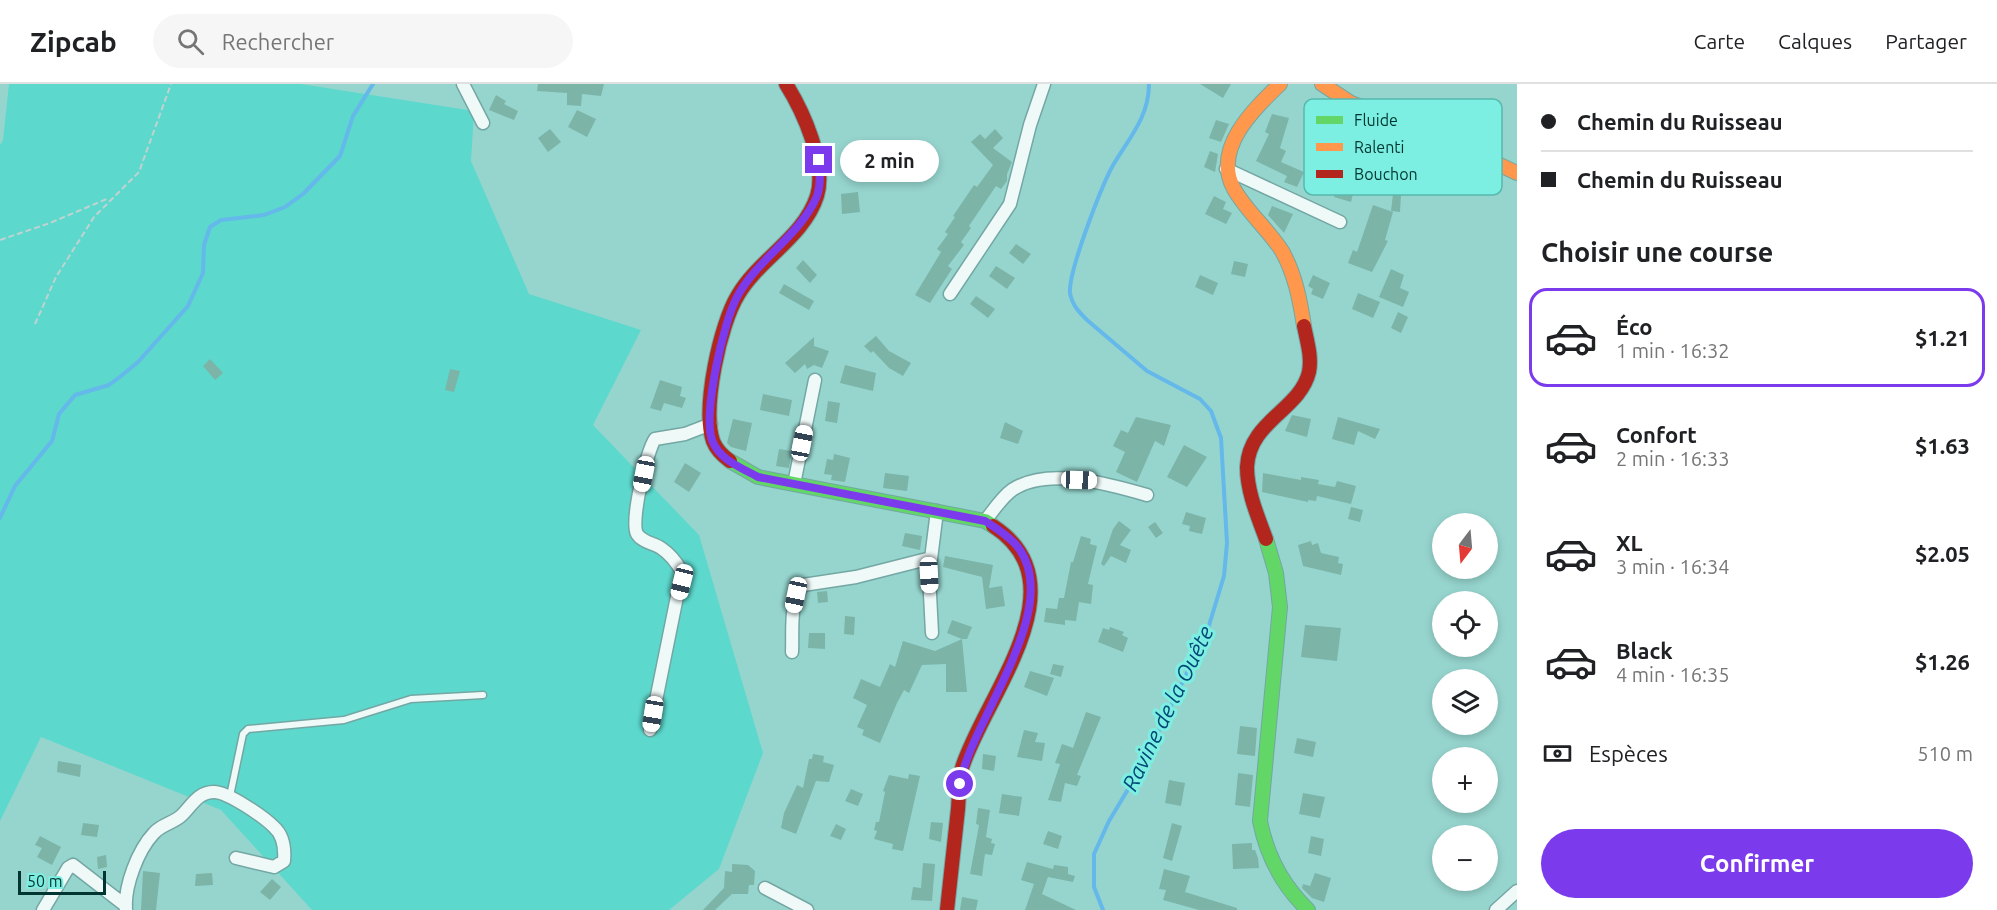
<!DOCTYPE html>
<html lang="fr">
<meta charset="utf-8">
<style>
:root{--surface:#fff;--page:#f6f6f6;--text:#202124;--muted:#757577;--line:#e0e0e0;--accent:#7c3aed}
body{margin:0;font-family:Ubuntu,sans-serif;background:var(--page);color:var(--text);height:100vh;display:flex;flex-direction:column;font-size:22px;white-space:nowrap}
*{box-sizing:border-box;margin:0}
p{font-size:20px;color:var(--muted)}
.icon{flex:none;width:33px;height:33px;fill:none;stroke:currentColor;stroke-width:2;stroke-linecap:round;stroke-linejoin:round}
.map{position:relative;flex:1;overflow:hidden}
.sheet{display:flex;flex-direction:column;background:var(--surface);width:480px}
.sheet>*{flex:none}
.banner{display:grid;align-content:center;height:132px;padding:0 24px;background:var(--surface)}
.needle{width:39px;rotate:196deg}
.fabs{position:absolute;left:1432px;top:429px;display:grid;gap:12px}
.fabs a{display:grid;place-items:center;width:66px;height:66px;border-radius:50%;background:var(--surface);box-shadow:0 3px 9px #0003;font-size:30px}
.scale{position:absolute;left:18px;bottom:15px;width:88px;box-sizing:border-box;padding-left:6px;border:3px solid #003631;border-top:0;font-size:16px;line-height:21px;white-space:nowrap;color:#003631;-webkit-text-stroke:4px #7cefe2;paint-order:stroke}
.end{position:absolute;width:27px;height:27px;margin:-14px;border:8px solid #7c3aed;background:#fff;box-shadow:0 0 0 3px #fff}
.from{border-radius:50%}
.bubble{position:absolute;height:42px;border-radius:21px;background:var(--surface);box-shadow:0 3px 9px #0003;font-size:20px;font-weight:600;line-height:42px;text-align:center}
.car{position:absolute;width:18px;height:36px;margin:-18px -9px;border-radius:8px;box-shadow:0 0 4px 2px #0007;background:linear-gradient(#fff 24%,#345 0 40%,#fff 0 76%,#345 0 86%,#fff 0)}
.banner b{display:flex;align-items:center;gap:21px;height:57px;font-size:22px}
.banner b+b{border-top:2px solid var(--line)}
.banner i{width:15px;height:15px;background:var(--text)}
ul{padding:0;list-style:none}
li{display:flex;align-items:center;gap:18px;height:99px;margin:0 12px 9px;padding:0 12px;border:3px solid transparent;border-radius:18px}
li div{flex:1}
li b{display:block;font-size:22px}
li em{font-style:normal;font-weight:600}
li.selected{border-color:var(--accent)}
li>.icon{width:54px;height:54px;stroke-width:1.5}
h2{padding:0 24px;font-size:27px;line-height:72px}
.pay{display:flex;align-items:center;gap:15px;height:66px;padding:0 24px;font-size:22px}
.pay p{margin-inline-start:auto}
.button{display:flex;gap:12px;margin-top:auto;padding:12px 24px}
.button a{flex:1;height:69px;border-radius:36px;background:var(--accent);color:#fff;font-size:24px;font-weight:600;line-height:69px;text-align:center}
header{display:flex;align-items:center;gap:36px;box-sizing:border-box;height:84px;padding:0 30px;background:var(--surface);border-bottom:2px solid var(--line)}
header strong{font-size:28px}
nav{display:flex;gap:33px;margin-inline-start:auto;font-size:21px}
.search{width:420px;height:54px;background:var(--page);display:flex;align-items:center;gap:15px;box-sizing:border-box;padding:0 21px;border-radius:33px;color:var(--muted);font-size:22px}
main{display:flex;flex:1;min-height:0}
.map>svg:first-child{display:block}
.green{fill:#5dd8cd}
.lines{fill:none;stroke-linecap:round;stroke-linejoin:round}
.stream{stroke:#64b8ea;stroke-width:4}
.building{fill:#7cb4a8}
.lane-casing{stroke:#73a7a3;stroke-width:9}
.street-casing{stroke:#73a7a3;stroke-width:15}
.fast-casing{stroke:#73a7a3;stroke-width:16}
.slow-casing{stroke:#73a7a3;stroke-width:16}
.jam-casing{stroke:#73a7a3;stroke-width:16}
.path{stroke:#bfd3d1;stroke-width:2;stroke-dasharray:6 3;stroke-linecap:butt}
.lane{stroke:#eff9f8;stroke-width:6}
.street{stroke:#eff9f8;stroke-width:12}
.fast{stroke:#63d668;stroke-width:14}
.slow{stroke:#ff974d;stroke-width:14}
.jam{stroke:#b3261e;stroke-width:14}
.route{stroke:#7c3aed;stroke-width:8}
.labels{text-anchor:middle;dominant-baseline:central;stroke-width:6;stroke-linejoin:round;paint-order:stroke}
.water-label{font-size:22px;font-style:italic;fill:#004878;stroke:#7cefe2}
.key{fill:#7cefe2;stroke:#57b8ad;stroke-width:1.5}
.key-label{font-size:16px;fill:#003631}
</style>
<header>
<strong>Zipcab</strong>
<div class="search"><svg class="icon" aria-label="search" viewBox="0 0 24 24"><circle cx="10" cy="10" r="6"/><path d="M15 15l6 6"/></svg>Rechercher</div>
<nav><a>Carte</a><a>Calques</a><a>Partager</a></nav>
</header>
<main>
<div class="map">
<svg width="1517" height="826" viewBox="0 0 1517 826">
<rect width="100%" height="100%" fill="#96d5ce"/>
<path class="green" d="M9,0H301L474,27L471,77L529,210L641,246L593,341L699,451L763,669L719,785L669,826H312L221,726L41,653L0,737V61L3,56Z"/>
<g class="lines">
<path class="stream" d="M0,434L15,402L52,357L59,330L75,311L109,301L121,292L138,278L188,222L203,189L204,161L210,143L221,136L264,131L285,123L303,110L340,72L353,32L373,0
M1103,826L1094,803V770L1109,737L1139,687L1207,548L1224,492L1227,459L1221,354L1211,327L1200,315L1147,287L1087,236C1079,228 1072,221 1070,209C1068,188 1101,104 1112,83C1128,55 1149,34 1149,0"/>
</g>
<path class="building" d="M538,0H604L601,12L582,10L581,22L567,21V9L537,7Z
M1200,0H1231L1223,14Z
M496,11L506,17L504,20L518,27L514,36L489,26Z
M577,26L596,35L587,53L568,43Z
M1272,30L1289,34L1280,64L1286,67L1281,78L1304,88L1297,103L1284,98L1287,92L1256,77L1269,50L1265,48Z
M1216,36L1229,40L1221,58L1209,54Z
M550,45L561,58L548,68L538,54Z
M995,45L1003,54L993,64L1012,78L1007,90V97L1001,105L996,102L969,142L971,144L961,158L964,161L948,182L952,185L930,219L915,211L941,168L937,165L948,150L945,148L955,133L953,132L974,101L977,103L993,81L971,58L980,50L985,55Z
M1210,67L1218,70L1215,88L1204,83Z
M1337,101L1354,106L1351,118L1334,113Z
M858,108L860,128L842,130L841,110Z
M1393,110L1401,111L1400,128L1391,127Z
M1214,112L1226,118L1223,125L1232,129L1226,140L1205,130Z
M1373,121L1393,128L1385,156L1388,157L1372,188L1348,179L1353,166L1357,168Z
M1272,122L1293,130L1284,149L1268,131Z
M1016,160L1031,170L1023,180L1009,169Z
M803,176L817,191L810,199L796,184Z
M1234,177L1248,180L1245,193L1231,190Z
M996,182L1015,194L1007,205L989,192Z
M1391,185L1404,191L1400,204L1409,208L1403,223L1379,213Z
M1200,191L1218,199L1213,211L1195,203Z
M1313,191L1330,199L1323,215L1311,210L1313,205L1308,202Z
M784,200L814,217L809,226L779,209Z
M1358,209L1380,218L1373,234L1352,225Z
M976,212L995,225L988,234L970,220Z
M1398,228L1408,233L1401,249L1391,244Z
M876,252L889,267L911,279L903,292L889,284L873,267L871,269L864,262Z
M814,253V262L829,267L822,284L814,281L807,285L805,280L795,289L785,279Z
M210,275L223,289L215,296L203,282Z
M845,281L876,289L873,307L840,299Z
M450,285L460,287L454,308L445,306Z
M660,296L682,303L680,312L686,314L682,324L664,319L661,327L650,324Z
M763,310L792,316L789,332L760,326Z
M828,317L840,319L837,339L825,337Z
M1292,331L1311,335L1307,353L1285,347Z
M1136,333L1171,341L1164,362L1155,357L1137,398L1116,388L1125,368L1113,362L1121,346L1128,349Z
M1338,333L1380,345L1375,355L1358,347L1354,361L1339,357L1332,355Z
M733,335L752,339L746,367L731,363L727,359Z
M1005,338L1023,347L1018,360L1000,354Z
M1184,361L1207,373L1187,403L1167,393Z
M779,365L792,367L789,384L776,382Z
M834,370L850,374L845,398L831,396L832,391L824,390L827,375L833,376Z
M685,379L701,389L689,408L674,398Z
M885,389L909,392L907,407L883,404Z
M1263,389L1301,396V393L1319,396L1318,400L1335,403L1337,397L1356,402L1351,420L1317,412L1316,417L1308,416V418L1262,408Z
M1351,423L1363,426L1360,438L1348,435Z
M1186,428L1206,434L1202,450L1189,447L1190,442L1182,440Z
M1119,437L1131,446L1120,461L1131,466L1126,479L1111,472L1104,482L1101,480L1113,445Z
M1155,438L1163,449L1156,454L1148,443Z
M905,449L922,452L920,466L902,462Z
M1081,452L1091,455L1090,460L1097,462L1088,500L1093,501L1091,520L1079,518L1076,537L1065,536V541L1044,538L1046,524L1057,525L1059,514H1064L1071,478H1073Z
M1311,457L1312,461L1318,459L1321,469L1339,473L1338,479L1343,480L1341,491L1303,482L1298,461Z
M945,472L993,481L989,504L1002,502L1005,522L986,525L982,493L943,483Z
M827,507L828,518L818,519L817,508Z
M845,532L855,533L854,551L844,550Z
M952,536L972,543L967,555H962L967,608H946V580L922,581L909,609L904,606L897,619L880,659L862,651L864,646L857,643L867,621L853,614L861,595L880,603L890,580L895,583L903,557L935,567L962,555L947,549Z
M1305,541L1341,544L1337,577L1301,573Z
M1110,543L1124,548L1122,551L1128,554L1123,568L1098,558L1103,544L1109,546Z
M809,549H825V565L808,564Z
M1053,580L1064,582L1061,593L1050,590Z
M1030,587L1054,594L1047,612L1024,603Z
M1086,628L1101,633L1077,691L1081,692L1077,702L1065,699L1061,718L1048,716L1060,680L1055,679L1062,660L1073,664Z
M1240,642L1257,644L1255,672L1237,670Z
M1024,646L1038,649L1035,658L1045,659L1042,677L1017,673Z
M1297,654L1316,658L1313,673L1294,669Z
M813,670L824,672L823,678L834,681L829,698L816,697L796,750L781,744L784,729L797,701L803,704L809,675H812Z
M983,670L996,672L994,687L982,685Z
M58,677L81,681L80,693L57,688Z
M1238,689L1253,691L1250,723L1235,721Z
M909,690L920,692L903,767L892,765L893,760L874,755L877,747L874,746L876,738H879L885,708L883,707L889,691L908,695Z
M1169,696L1185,699L1181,722L1165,719Z
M851,705L863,710L858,722L845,717Z
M1303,709L1325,713L1320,734L1299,730Z
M1002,710L1022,713L1019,732L999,729Z
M978,724L990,726L986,753L992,755L991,759L995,760L992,771L985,770L982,792L970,790L979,741L976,740Z
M931,738L943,739L941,758L929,755Z
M83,739L99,741L97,753L81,751Z
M1172,739L1182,742L1172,777L1163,774Z
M836,740L846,745L841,756L830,752Z
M1048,747L1062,752L1058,765L1043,760Z
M40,752L61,763L52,781L37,773L42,764L35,761Z
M1311,752L1324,755L1321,772L1308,769Z
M1252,759V766H1255L1258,774L1259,784L1233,785L1232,760Z
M106,771L107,783L98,785L97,773Z
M1027,778L1053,785L1054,781L1068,783V790L1075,792L1073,798L1048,793L1042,810L1076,826H1025L1034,800L1021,796Z
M923,779L935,780L932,817L911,816L913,803L921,804Z
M732,780L748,781L755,787L754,801H749L748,810H732L715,826H703L724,804L725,787L732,788Z
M1164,785L1190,792L1185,808L1237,824V826H1199L1163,816L1166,806L1159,805Z
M143,787L160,789L156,826H141Z
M212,789L213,801L195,802L196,790Z
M1315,789L1331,794L1324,818L1312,814L1302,804L1303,800L1310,802Z
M272,795L281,803L270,816L260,808Z
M962,813L978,816L976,826H960Z"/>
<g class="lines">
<g class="lane-casing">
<path id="lane" d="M230,712L243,650L248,645L344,636L411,615L483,611"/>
</g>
<g class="street-casing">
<path id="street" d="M463,0L483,39
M1226,85L1340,138
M950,210L1010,120L1030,41L1044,0
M794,400L815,296
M985,437C993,427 1002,413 1012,406C1047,382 1109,400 1147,411
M932,549L929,491L937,427
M792,568C793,545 789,520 803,501L856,493L931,474
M650,646L682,488C677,479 670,470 661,464C653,459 642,458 637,450C630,437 647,367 655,355L685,350L711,340
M765,804L807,826
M43,826L68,784L73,781L126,822
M126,826C124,802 138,766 154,749C162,740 174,739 182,731C192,721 198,708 214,708C228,708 264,733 274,743C283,751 285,765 284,777L274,783L236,774
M1496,826L1517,807"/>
</g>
<g class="fast-casing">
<path id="fast" d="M730,377L758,393L985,437L993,442
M1266,455L1276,489L1280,523L1260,737C1267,773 1282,801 1308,826"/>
</g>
<g class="slow-casing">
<path id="slow" d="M1280,0C1253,26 1212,65 1234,105C1247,128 1268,145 1282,167C1295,190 1300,216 1304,242
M1322,0L1351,19L1434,50L1517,89"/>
</g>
<g class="jam-casing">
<path id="jam" d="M730,377C723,372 716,365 713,357C702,324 720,240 738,211C759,175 804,153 817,112C827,80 803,27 786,0
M1266,455C1258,433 1247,408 1247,383C1249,337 1300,326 1309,288C1312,273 1307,257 1304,242
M947,826C951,792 954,759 958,725C959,712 959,697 962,684C984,613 1084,501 993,442"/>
</g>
<path class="path" d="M0,156L50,139L109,114
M35,240L56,193L94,133L139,88L171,0"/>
<use href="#lane" class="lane"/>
<use href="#street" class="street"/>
<use href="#fast" class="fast"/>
<use href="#slow" class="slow"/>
<use href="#jam" class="jam"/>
</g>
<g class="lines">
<path class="route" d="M819,76C820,88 821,101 817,112C800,152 757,175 737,213C723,239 703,329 712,356C719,376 742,384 758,393L985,437C996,444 1008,451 1017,462C1066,523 970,637 960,700"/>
</g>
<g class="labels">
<g class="water-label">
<text transform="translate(1167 624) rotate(-64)">Ravine de la Ouête</text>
</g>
</g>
<rect x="1304" y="15" width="198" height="96" rx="9" class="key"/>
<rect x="1316" y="32" width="27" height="8" fill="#63d668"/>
<rect x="1316" y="59" width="27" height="8" fill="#ff974d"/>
<rect x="1316" y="86" width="27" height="8" fill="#b3261e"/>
<g class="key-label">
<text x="1354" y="42">Fluide</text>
<text x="1354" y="69">Ralenti</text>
<text x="1354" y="96">Bouchon</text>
</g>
</svg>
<div class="fabs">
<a><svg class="needle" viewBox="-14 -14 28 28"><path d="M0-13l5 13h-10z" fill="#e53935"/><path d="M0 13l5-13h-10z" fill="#757577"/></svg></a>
<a><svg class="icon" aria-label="locate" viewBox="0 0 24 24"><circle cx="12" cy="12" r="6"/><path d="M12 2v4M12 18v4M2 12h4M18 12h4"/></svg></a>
<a><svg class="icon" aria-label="layers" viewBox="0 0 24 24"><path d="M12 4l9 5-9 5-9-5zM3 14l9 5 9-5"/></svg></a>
<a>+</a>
<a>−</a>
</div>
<div class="scale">50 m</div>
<i class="end from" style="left:960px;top:700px"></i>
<i class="end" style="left:819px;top:76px"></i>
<div class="bubble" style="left:840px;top:56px;width:99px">2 min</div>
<i class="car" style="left:802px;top:359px;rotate:11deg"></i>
<i class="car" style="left:644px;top:390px;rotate:191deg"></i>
<i class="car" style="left:1079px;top:396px;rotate:92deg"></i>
<i class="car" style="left:929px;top:491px;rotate:177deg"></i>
<i class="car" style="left:682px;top:498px;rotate:194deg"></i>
<i class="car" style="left:796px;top:511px;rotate:192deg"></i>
<i class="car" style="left:653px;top:630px;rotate:189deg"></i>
</div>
<section class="sheet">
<div class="banner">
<b><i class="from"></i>Chemin du Ruisseau</b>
<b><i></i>Chemin du Ruisseau</b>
</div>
<h2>Choisir une course</h2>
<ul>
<li class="selected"><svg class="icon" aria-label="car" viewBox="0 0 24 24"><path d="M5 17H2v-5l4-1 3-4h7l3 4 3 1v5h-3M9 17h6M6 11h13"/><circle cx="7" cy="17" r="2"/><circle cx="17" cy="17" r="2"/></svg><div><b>Éco</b><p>1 min · 16:32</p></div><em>$1.21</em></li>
<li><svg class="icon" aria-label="car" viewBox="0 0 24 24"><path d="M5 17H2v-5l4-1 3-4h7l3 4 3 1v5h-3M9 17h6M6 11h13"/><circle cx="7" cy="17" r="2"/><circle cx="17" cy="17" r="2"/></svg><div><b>Confort</b><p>2 min · 16:33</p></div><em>$1.63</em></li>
<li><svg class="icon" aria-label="car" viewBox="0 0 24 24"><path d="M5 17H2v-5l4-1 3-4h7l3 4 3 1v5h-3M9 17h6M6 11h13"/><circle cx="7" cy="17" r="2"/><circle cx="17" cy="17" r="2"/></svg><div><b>XL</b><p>3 min · 16:34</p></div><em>$2.05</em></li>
<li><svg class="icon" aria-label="car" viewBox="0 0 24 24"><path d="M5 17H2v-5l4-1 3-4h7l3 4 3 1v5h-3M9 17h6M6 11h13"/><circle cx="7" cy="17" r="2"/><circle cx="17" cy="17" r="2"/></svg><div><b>Black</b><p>4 min · 16:35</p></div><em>$1.26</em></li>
</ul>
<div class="pay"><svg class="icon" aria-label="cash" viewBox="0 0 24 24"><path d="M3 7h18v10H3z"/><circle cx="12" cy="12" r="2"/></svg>Espèces<p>510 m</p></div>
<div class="button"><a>Confirmer</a></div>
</section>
</main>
